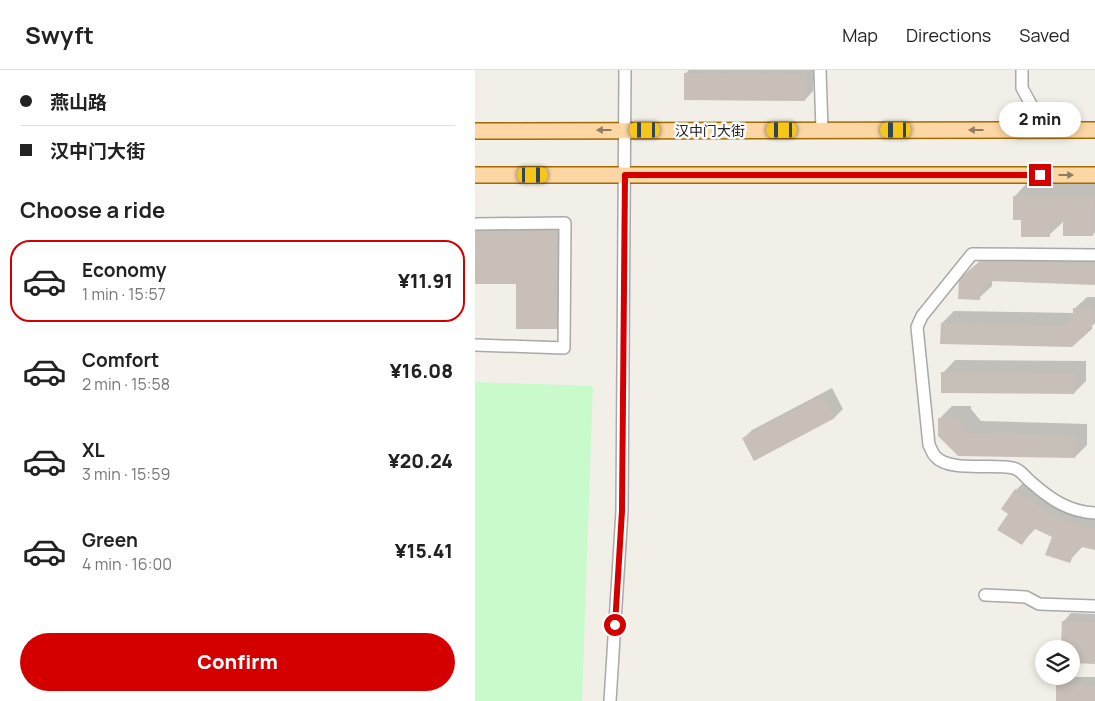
<!DOCTYPE html>
<meta charset="utf-8">
<style>
:root{--surface:#fff;--page:#f2f2f2;--text:#222;--muted:#767676;--line:#e0e0e0;--accent:#d40000}
body{margin:0;font-family:Manrope,"Noto Sans SC",sans-serif;background:var(--page);color:var(--text);height:100vh;display:flex;flex-direction:column;font-size:19px;white-space:nowrap}
*{box-sizing:border-box;margin:0}
p{font-size:16px;color:var(--muted)}
.icon{flex:none;width:28px;height:28px;fill:none;stroke:currentColor;stroke-width:2;stroke-linecap:round;stroke-linejoin:round}
.map{position:relative;flex:1;overflow:hidden}
.sheet{display:flex;flex-direction:column;background:var(--surface);width:475px}
.sheet>*{flex:none}
.top-card{display:grid;align-content:center;height:110px;padding:0 20px;background:var(--surface)}
.fabs{position:absolute;left:560px;top:570px;display:grid;gap:10px}
.fabs a{display:grid;place-items:center;width:45px;height:45px;border-radius:50%;background:var(--surface);box-shadow:0 2px 8px #0003;font-size:25px}
.end{position:absolute;width:22px;height:22px;margin:-11px;border:6px solid #d40000;background:#fff;box-shadow:0 0 0 2px #fff}
.from{border-radius:50%}
.bubble{position:absolute;height:35px;border-radius:18px;background:var(--surface);box-shadow:0 2px 8px #0003;font-size:16px;font-weight:800;line-height:35px;text-align:center}
.car{position:absolute;width:15px;height:30px;margin:-15px -8px;border-radius:6px;box-shadow:0 0 4px 1px #0007;background:linear-gradient(#f5c518 24%,#345 0 40%,#f5c518 0 76%,#345 0 86%,#f5c518 0)}
.top-card b{display:flex;align-items:center;gap:18px;height:48px;font-size:19px}
.top-card b+b{border-top:1px solid var(--line)}
.top-card i{width:12px;height:12px;background:var(--text)}
ul{padding:0;list-style:none}
li{display:flex;align-items:center;gap:15px;height:82px;margin:0 10px 8px;padding:0 10px;border:2px solid transparent;border-radius:20px}
li div{flex:1}
li b{display:block;font-size:19px}
li em{font-style:normal;font-weight:800}
li.active{border-color:var(--accent)}
li>.icon{width:45px;height:45px;stroke-width:1.5}
h2{padding:0 20px;font-size:22px;line-height:60px}
.primary-button{display:flex;gap:10px;margin-top:auto;padding:10px 20px}
.primary-button a{flex:1;height:58px;border-radius:30px;background:var(--accent);color:#fff;font-size:20px;font-weight:800;line-height:58px;text-align:center}
header{display:flex;align-items:center;gap:30px;box-sizing:border-box;height:70px;padding:0 25px;background:var(--surface);border-bottom:1px solid var(--line)}
header strong{font-size:24px}
nav{display:flex;gap:28px;margin-inline-start:auto;font-size:18px}
main{display:flex;flex:1;min-height:0}
.map>svg:first-child{display:block}
.park{fill:#c8facc}
.shadow{fill:#0003}
.building{fill:#c7bfb8}
.lines{fill:none;stroke-linecap:round;stroke-linejoin:round}
.minor-casing{stroke:#a9a9a9;stroke-width:14}
.major-casing{stroke:#a06b00;stroke-width:18}
.minor{stroke:#fff;stroke-width:11}
.major{stroke:#fcd6a4;stroke-width:15}
.oneway{fill:#8f7c63}
.route{stroke:#d40000;stroke-width:6}
.labels{text-anchor:middle;dominant-baseline:central;stroke-width:5;stroke-linejoin:round;paint-order:stroke}
.street-label{font-size:14px;fill:#222;stroke:#fff}
</style>
<header>
<strong>Swyft</strong>
<nav><a>Map</a><a>Directions</a><a>Saved</a></nav>
</header>
<main>
<section class="sheet">
<div class="top-card">
<b><i class="from"></i>燕山路</b>
<b><i></i>汉中门大街</b>
</div>
<h2>Choose a ride</h2>
<ul>
<li class="active"><svg class="icon" aria-label="car" viewBox="0 0 24 24"><path d="M5 17H2v-5l4-1 3-4h7l3 4 3 1v5h-3M9 17h6M6 11h13"/><circle cx="7" cy="17" r="2"/><circle cx="17" cy="17" r="2"/></svg><div><b>Economy</b><p>1 min · 15:57</p></div><em>¥11.91</em></li>
<li><svg class="icon" aria-label="car" viewBox="0 0 24 24"><path d="M5 17H2v-5l4-1 3-4h7l3 4 3 1v5h-3M9 17h6M6 11h13"/><circle cx="7" cy="17" r="2"/><circle cx="17" cy="17" r="2"/></svg><div><b>Comfort</b><p>2 min · 15:58</p></div><em>¥16.08</em></li>
<li><svg class="icon" aria-label="car" viewBox="0 0 24 24"><path d="M5 17H2v-5l4-1 3-4h7l3 4 3 1v5h-3M9 17h6M6 11h13"/><circle cx="7" cy="17" r="2"/><circle cx="17" cy="17" r="2"/></svg><div><b>XL</b><p>3 min · 15:59</p></div><em>¥20.24</em></li>
<li><svg class="icon" aria-label="car" viewBox="0 0 24 24"><path d="M5 17H2v-5l4-1 3-4h7l3 4 3 1v5h-3M9 17h6M6 11h13"/><circle cx="7" cy="17" r="2"/><circle cx="17" cy="17" r="2"/></svg><div><b>Green</b><p>4 min · 16:00</p></div><em>¥15.41</em></li>
</ul>
<div class="primary-button"><a>Confirm</a></div>
</section>
<div class="map">
<svg width="620" height="631" viewBox="0 0 620 631">
<rect width="100%" height="100%" fill="#f2efe9"/>
<path class="park" d="M0,312L118,316L107,631H0Z"/>
<path class="shadow" d="M214,0H339L338,21L330,30L211,3Z
M551,114H620V162L618,165L587,150V153L574,165L547,148L539,127Z
M0,148H94V249L42,213H0Z
M520,178L620,181V214L517,210V216L504,228L485,209Z
M612,227H620V253L597,276L467,253L479,241L599,243V239Z
M480,290L611,291V311L599,323L468,303Z
M357,318L368,339L360,347L280,389L268,369L277,360Z
M477,336H496V339L506,351L612,354V375L600,387L483,384L464,349Z
M553,408L588,433L620,443V479L608,476L594,491L578,467L561,458L546,474L535,443L541,420Z
M596,543L620,544V592L596,579L588,552Z
M591,607H620V631L583,615Z"/>
<path class="building" d="M209,3L331,5L330,31L209,30Z
M538,126H620L618,166H588V152H575V167H546V150H538Z
M0,156H86V259H41V214H0Z
M506,190L620,194V215L515,211L505,220V230L483,229L484,209Z
M598,238L618,239L617,259L597,277L465,274L466,253L589,255L598,246Z
M466,302L600,303L599,324L466,323Z
M348,325L360,348L279,391L267,368Z
M463,348H484V352L494,363L601,366L600,388L483,386L463,366Z
M540,419L576,445L613,458H620V480L602,476L595,493L570,485L577,467L558,458L547,475L522,460L533,444L526,439Z
M587,551L620,552V594L596,593V579H586Z
M581,615H620V631H581Z"/>
<g class="lines">
<g class="minor-casing">
<path id="minor" d="M345,0L347,60
M547,0V18L570,60
M0,154L90,153L89,278L0,275
M620,185L497,184L447,246L442,257L454,375C456,378 457,383 460,386C474,403 518,393 538,398C547,400 549,407 556,412C575,429 594,442 620,443
M510,525L551,527L564,534L620,536
M135,631L147,441L150,0"/>
</g>
<g class="major-casing">
<path id="major" d="M0,61L620,60
M0,105H620"/>
</g>
<use href="#minor" class="minor"/>
<use href="#major" class="major"/>
</g>
<defs><path id="oneway-solid" d="M-6-.8H1V-3.2L6.5 0L1 3.2V.8H-6Z" transform="scale(1.25)"/></defs>
<g class="oneway">
<use href="#oneway-solid" transform="translate(129 60) rotate(180)"/>
<use href="#oneway-solid" transform="translate(501 60) rotate(180)"/>
<use href="#oneway-solid" transform="translate(591 105)"/>
</g>
<g class="lines">
<path class="route" d="M140,555L147,441L150,105H565"/>
</g>
<g class="labels">
<g class="street-label">
<text x="235" y="60">汉中门大街</text>
</g>
</g>
</svg>
<div class="fabs">
<a><svg class="icon" aria-label="layers" viewBox="0 0 24 24"><path d="M12 4l9 5-9 5-9-5zM3 14l9 5 9-5"/></svg></a>
</div>
<i class="end from" style="left:140px;top:555px"></i>
<i class="end" style="left:565px;top:105px"></i>
<div class="bubble" style="left:524px;top:32px;width:82px">2 min</div>
<i class="car" style="left:170px;top:60px;rotate:270deg"></i>
<i class="car" style="left:307px;top:60px;rotate:270deg"></i>
<i class="car" style="left:421px;top:60px;rotate:270deg"></i>
<i class="car" style="left:58px;top:105px;rotate:90deg"></i>
</div>
</main>
